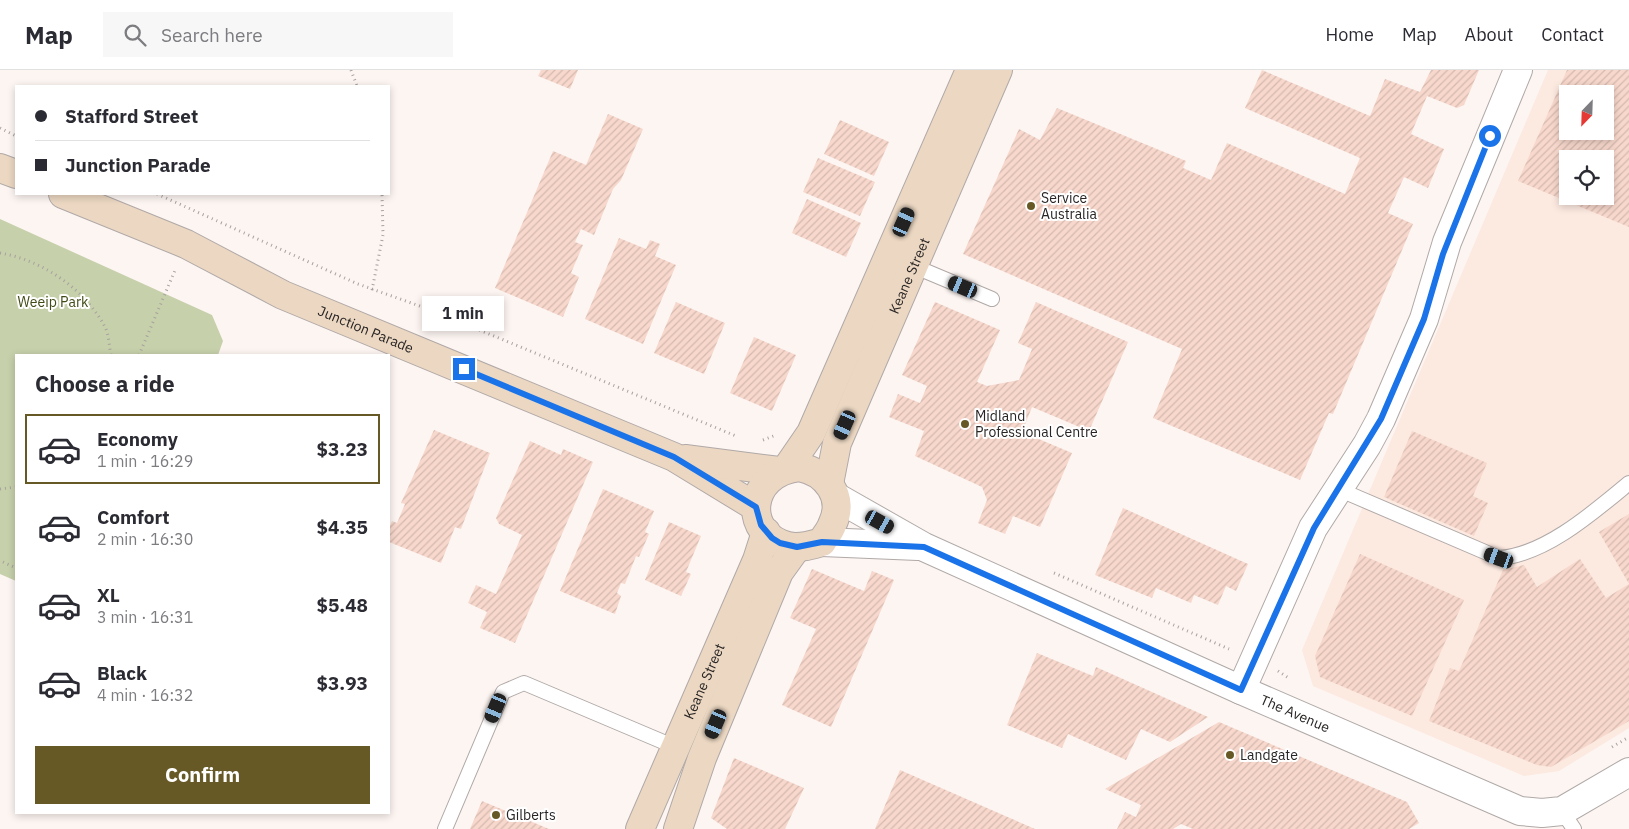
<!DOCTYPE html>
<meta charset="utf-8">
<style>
:root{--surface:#fff;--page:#f7f7f7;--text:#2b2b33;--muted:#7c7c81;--line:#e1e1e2;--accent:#665926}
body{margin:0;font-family:"IBM Plex Sans",sans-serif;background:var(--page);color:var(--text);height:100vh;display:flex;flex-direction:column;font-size:19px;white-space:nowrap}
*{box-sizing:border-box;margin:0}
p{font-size:16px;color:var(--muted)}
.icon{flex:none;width:28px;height:28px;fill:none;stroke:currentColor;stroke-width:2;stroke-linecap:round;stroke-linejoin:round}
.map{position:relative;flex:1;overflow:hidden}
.sheet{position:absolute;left:15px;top:284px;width:375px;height:460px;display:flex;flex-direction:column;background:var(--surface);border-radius:0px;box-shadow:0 2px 8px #0003}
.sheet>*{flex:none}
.hud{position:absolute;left:15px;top:15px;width:375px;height:110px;border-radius:0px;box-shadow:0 2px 8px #0003;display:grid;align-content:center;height:110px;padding:0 20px;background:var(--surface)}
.needle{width:32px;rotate:203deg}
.controls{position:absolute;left:1559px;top:15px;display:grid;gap:10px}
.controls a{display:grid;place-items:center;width:55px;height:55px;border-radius:0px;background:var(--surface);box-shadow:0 2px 8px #0003;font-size:25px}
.end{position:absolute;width:22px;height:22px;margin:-11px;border:6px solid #1a73e8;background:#fff;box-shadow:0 0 0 2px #fff}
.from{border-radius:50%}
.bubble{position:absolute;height:35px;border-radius:0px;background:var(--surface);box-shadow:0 2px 8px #0003;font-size:16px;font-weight:800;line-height:35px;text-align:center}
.car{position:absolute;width:15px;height:30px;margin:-15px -8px;border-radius:6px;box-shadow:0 0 4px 1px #0007;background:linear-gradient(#222 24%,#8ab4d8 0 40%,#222 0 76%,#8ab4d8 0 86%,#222 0)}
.hud b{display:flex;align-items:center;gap:18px;height:48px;font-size:19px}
.hud b+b{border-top:1px solid var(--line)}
.hud i{width:12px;height:12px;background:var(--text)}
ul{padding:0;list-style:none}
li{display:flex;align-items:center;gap:15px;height:70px;margin:0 10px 8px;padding:0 10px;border:2px solid transparent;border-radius:0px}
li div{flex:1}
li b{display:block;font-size:19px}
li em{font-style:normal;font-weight:800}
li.active{border-color:var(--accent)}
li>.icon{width:45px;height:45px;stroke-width:1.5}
h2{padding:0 20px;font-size:22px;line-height:60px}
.cta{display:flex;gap:10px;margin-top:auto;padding:10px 20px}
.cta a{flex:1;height:58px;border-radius:0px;background:var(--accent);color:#fff;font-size:20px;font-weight:800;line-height:58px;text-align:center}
header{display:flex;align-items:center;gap:30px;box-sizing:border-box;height:70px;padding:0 25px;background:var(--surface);border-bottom:1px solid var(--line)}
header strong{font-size:24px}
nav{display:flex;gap:28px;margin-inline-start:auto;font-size:18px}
.search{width:350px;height:45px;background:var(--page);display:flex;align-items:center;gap:12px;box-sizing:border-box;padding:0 18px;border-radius:0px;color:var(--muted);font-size:19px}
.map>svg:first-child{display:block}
.commercial{fill:#fce9e0;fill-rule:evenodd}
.park{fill:#c6d0aa}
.building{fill:url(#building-hatch);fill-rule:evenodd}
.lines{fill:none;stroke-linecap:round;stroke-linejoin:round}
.lane-casing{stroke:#b0a9a7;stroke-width:16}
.street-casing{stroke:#b0a9a7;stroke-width:30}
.secondary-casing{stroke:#b0a9a7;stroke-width:30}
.path{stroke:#a7a19f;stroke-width:3;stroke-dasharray:1 4;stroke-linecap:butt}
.lane{stroke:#fff;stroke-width:14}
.street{stroke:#fff;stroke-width:28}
.secondary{stroke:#ebd7c2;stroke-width:28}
.route{stroke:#1a73e8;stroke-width:6}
.poi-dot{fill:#665926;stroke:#fff;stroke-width:2}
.labels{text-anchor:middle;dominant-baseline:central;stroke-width:4;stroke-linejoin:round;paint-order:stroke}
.poi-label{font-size:14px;fill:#282524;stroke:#fff;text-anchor:start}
.street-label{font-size:14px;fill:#282524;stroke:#fff}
.park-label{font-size:14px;fill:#414b16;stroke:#fff}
</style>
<header>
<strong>Map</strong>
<div class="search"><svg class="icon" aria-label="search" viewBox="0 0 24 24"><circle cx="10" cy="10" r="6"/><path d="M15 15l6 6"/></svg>Search here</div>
<nav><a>Home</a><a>Map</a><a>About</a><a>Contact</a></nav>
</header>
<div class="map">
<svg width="1629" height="759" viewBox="0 0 1629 759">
<defs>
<pattern id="building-hatch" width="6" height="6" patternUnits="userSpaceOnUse" patternTransform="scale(1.25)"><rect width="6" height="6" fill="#f8d8cc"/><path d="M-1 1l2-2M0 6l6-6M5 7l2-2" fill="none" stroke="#d5b9af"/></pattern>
</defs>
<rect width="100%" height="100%" fill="#fdf5f2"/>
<path class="commercial" d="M1548,0H1629V658L1559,701L1524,706L1313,616L1302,580ZM1568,24H1605V61H1568ZM1568,89H1605V126H1568Z"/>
<path class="park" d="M0,149L212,245L223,271L218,285H16V511L0,504Z"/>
<path class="building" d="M541,0H578L570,19L538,6Z
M1262,0L1370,46L1385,9L1420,22L1431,0H1479L1464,35L1457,38L1427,26L1411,64L1444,79L1428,118L1404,107L1388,143L1413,154L1333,344L1329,343L1300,410L1153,348L1182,279L963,184L1019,59L1040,70L1057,38L1186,91L1183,98L1211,110L1227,73L1345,124L1360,88L1245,38Z
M1567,0H1629V157L1518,111ZM1568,24H1605V61H1568ZM1568,89H1605V126H1568Z
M608,44L643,59L621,110L613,119L594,165L581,159L575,172L583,175L571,203L579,207L563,247L495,218L553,81L586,95Z
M840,50L889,72L874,106L824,84Z
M818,88L875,112L860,146L803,122Z
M807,129L861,153L846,187L792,163Z
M619,168L646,179L650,170L660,174L655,186L676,195L643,274L585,249Z
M676,232L725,253L704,304L654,283Z
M935,232L1000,260L977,312L987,316L1019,310L1032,279L1018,273L1036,232L1128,272L1089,361L1032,337L1022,362L1072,383L1040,457L1013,446L1005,464L978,453L987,430L982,417L915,386L924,361L889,347L898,324L920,333L927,316L902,305Z
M754,267L796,285L772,341L730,323Z
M434,360L490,383L461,459L455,457L441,493L389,472V458L392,451L397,453L405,434L401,433Z
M1412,361L1487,393L1473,426L1488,433L1474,466L1384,427Z
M530,371L561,385L563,379L593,392L515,573L480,558L487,542L468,533L476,515L496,524L522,465L499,454L496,448Z
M603,419L654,441L645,462L649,464L639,487L636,486L625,514L621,513L617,523L621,526L615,544L560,521Z
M1123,438L1248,494L1236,521L1226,516L1218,535L1194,525L1191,533L1156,518L1152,528L1095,505Z
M1629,444V651L1551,697L1537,695L1429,651L1450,598L1459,601L1503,500L1524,495L1537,517L1580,489L1606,528L1629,514L1599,462Z
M669,452L701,466L686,502L691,504L681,526L645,510Z
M1360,484L1464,530L1412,646L1320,607L1315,586Z
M812,499L864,521L872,501L894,510L831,657L782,635L816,559L790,548Z
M1037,583L1093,606L1096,597L1208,647L1170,672L1141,659L1126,690L1068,664L1062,678L1007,655Z
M1219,652L1407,732L1419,753L1409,759H1193L1181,754L1173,759H1117L1125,742L1136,747L1141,735L1105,719Z
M734,688L804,718L785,759H727L711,748Z
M900,700L1003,745L1035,759H875Z
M482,731L549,759H470Z"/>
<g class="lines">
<g class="lane-casing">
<path id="lane" d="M911,195L992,229
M1338,419L1499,488C1545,485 1594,442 1629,413
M1562,741L1574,759
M445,759L503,622L524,613L680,679"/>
</g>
<g class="street-casing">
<g id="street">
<path id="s1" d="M836,427L924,477L1241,620L1520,741L1542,743L1562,741L1629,702"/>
<path d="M822,472L918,476"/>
<path d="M1241,620L1313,458L1367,375L1381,349L1424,249L1447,172L1518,0"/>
</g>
</g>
<g class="secondary-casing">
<g id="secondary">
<path d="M0,98L16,104"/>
<path id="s2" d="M63,124L186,174L283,225L674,387L756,437"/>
<path d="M685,389L779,401"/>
<path d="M799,397C826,402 846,427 832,455C830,461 825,466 822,472C811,475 799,479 788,476C742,465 746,403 799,397Z"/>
<path d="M787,398L811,363L970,0"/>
<path id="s3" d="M829,414L837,373L998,0"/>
<path id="s4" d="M640,759L757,490L766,462"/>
<path d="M678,759L702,688L779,502L797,477"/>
</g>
</g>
<path class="path" d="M351,0L357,16
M0,58L16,66
M157,124L358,214L431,240L736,366
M0,183C42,190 83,218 104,255C109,263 109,276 111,285
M372,220L383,165L382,124
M139,285L176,198
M763,370L776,365
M0,419L16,417
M3,492L16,498
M1054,503L1229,579
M1278,601L1290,609
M1612,677L1629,667"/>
<use href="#lane" class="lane"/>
<use href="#street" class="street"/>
<use href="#secondary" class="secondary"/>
</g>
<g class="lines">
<path class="route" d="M464,299L674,387L756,437L761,455L772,468L780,473L797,477L822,472L924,477L1241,620L1314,458L1381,349L1424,249L1443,184L1490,66"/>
</g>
<g class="poi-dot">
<circle cx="1031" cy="136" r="5"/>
<circle cx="965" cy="354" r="5"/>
<circle cx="1230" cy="685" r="5"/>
<circle cx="496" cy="745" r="5"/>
</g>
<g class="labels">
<g class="poi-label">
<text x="1041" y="128">Service<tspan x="1041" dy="16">Australia</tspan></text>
<text x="975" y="346">Midland<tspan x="975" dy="16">Professional Centre</tspan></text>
<text x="1240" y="685">Landgate</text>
<text x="506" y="745">Gilberts</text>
</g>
<g class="street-label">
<text stroke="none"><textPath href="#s3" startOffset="224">Keane Street</textPath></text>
<text stroke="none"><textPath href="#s2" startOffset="332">Junction Parade</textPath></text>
<text stroke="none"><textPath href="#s4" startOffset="161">Keane Street</textPath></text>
<text stroke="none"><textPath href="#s1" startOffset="508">The Avenue</textPath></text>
</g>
<g class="park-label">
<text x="53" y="232">Weeip Park</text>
</g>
</g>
</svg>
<div class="controls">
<a><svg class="needle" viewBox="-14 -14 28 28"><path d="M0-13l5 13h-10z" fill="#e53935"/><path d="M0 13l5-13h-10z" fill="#7c7c81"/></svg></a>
<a><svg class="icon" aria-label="locate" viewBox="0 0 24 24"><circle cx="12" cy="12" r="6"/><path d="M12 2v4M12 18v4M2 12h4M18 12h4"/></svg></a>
</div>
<i class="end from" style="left:1490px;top:66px"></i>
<i class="end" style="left:464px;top:299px"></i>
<div class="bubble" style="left:422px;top:226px;width:82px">1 min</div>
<i class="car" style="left:904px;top:152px;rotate:24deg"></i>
<i class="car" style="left:963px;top:217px;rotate:293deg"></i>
<i class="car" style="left:845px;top:355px;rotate:204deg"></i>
<i class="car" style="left:880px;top:452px;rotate:119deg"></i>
<i class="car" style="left:1499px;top:488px;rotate:290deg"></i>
<i class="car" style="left:496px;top:638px;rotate:203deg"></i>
<i class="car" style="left:716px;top:654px;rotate:203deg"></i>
<div class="hud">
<b><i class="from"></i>Stafford Street</b>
<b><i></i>Junction Parade</b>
</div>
<section class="sheet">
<h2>Choose a ride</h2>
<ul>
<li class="active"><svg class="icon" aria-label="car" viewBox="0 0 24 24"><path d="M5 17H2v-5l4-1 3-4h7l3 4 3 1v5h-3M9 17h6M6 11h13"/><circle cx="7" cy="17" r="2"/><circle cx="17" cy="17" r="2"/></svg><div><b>Economy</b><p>1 min · 16:29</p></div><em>$3.23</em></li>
<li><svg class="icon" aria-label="car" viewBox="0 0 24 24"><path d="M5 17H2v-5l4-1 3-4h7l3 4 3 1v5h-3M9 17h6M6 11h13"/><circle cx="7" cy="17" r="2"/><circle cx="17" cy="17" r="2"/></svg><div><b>Comfort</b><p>2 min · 16:30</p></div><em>$4.35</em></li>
<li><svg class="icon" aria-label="car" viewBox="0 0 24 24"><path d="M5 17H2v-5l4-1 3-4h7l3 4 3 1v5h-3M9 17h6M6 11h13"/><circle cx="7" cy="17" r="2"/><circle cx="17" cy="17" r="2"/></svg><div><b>XL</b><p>3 min · 16:31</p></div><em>$5.48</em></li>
<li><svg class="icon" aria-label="car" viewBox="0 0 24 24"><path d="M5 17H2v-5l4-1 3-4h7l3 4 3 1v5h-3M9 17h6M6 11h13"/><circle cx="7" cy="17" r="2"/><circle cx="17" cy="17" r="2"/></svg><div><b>Black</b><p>4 min · 16:32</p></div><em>$3.93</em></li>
</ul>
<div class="cta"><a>Confirm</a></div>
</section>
</div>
